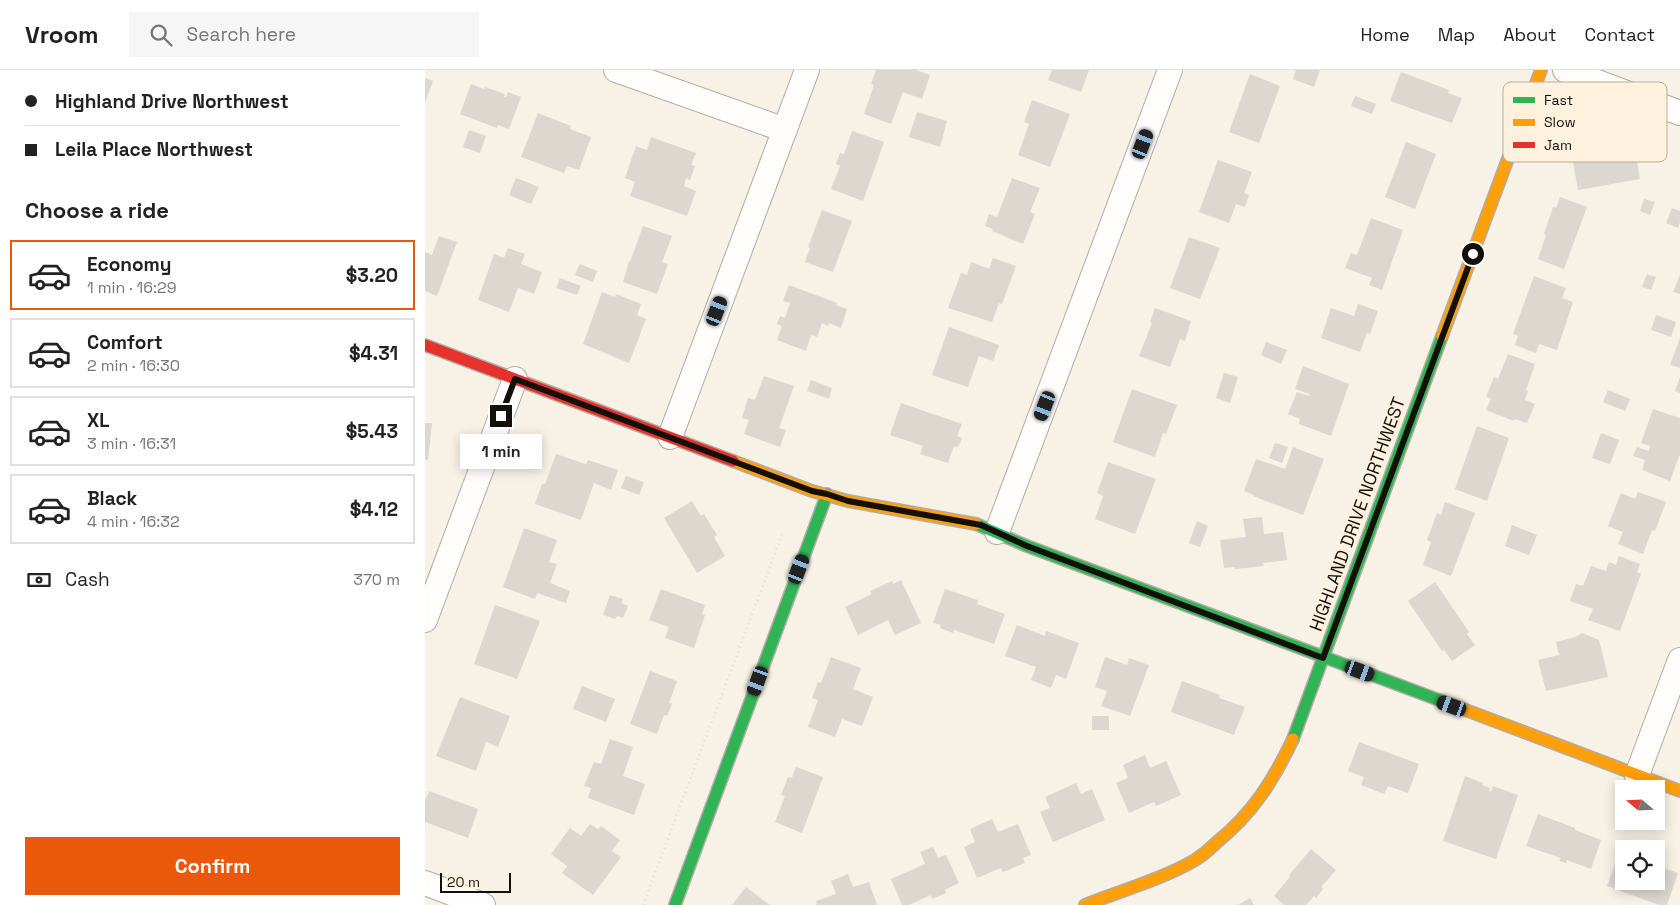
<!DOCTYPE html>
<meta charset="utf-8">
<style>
:root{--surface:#fff;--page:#f6f6f6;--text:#222;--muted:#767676;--line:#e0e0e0;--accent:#ea580c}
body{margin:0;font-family:"Space Grotesk",sans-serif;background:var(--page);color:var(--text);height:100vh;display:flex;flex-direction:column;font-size:19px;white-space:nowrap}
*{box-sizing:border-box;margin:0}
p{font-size:16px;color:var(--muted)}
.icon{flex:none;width:28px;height:28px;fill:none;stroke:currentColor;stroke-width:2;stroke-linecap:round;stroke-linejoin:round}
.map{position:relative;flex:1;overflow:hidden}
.drawer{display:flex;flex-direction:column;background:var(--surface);width:425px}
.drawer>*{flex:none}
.top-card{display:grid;align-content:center;height:110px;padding:0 25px;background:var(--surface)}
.needle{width:32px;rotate:289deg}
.fabs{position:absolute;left:1190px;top:710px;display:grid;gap:10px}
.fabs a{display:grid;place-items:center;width:50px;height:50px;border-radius:0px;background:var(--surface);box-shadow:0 2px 12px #0003;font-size:25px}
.scale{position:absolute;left:15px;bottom:12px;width:71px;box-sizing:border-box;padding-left:5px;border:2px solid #130f09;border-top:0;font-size:14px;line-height:18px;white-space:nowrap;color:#130f09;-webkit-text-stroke:4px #fef2df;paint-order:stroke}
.end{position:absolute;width:22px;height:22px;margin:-11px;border:6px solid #130f09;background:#fff;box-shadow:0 0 0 2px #fff}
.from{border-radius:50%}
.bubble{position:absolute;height:35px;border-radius:0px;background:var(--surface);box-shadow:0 2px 12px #0003;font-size:16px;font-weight:700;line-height:35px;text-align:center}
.car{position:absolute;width:15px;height:30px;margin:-15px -8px;border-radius:6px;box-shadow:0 0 4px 1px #0007;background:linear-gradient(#222 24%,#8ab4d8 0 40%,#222 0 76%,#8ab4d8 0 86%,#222 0)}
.top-card b{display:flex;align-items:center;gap:18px;height:48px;font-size:19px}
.top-card b+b{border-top:1px solid var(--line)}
.top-card i{width:12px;height:12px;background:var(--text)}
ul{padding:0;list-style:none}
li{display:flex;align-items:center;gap:15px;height:70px;margin:0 10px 8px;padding:0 15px;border:2px solid var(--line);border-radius:0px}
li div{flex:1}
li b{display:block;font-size:19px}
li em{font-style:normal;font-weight:700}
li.on{border-color:var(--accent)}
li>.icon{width:45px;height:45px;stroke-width:1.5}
h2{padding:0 25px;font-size:22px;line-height:60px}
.pay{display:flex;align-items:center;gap:12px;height:55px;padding:0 25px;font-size:19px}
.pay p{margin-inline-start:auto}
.primary-button{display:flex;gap:10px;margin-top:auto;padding:10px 25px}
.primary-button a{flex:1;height:58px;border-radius:0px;background:var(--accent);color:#fff;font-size:20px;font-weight:700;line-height:58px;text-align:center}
header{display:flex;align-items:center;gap:30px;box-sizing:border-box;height:70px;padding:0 25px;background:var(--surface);border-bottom:1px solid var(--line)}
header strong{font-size:24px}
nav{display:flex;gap:28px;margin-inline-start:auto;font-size:18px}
.search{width:350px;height:45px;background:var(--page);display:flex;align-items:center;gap:12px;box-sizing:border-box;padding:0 18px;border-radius:0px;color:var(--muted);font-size:19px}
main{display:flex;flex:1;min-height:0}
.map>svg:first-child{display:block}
.building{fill:#dcd7cf}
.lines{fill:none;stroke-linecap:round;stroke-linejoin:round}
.street-casing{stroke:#b1aca5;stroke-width:26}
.fast-casing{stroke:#b1aca5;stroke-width:14}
.slow-casing{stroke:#b1aca5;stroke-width:14}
.jam-casing{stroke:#b1aca5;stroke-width:14}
.path{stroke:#e1dfdc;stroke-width:3;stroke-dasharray:1 4;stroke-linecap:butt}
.street{stroke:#fefdfb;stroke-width:24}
.fast{stroke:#30b455;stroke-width:11}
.slow{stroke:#ff9f0a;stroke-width:11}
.jam{stroke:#e5322d;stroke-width:11}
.route{stroke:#130f09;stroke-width:6}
.labels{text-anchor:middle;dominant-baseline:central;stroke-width:4;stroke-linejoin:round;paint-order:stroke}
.street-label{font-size:18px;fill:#130f09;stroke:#fef2df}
.key{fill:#fef2df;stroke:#b8ae9f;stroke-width:1}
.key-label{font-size:14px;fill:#130f09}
</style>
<header>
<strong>Vroom</strong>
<div class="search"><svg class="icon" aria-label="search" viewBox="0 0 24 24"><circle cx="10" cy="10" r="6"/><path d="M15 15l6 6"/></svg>Search here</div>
<nav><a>Home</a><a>Map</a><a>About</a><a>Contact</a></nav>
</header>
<main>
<section class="drawer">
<div class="top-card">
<b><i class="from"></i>Highland Drive Northwest</b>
<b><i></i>Leila Place Northwest</b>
</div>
<h2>Choose a ride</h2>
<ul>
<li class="on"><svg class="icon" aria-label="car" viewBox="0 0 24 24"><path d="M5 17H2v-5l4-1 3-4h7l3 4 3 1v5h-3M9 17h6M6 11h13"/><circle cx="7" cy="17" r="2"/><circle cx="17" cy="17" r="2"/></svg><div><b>Economy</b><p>1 min · 16:29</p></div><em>$3.20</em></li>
<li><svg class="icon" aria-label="car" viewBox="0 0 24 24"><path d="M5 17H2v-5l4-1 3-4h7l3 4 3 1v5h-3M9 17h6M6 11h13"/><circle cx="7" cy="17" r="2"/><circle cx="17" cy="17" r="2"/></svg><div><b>Comfort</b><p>2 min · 16:30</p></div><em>$4.31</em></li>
<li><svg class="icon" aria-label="car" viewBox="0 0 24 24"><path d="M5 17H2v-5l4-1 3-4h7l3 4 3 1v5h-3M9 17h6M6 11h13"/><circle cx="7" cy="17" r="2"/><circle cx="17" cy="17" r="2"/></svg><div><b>XL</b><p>3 min · 16:31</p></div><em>$5.43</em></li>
<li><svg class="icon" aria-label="car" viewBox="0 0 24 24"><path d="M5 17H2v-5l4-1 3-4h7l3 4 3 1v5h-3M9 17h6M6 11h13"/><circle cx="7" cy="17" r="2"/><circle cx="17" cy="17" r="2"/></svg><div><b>Black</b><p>4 min · 16:32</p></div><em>$4.12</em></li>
</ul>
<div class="pay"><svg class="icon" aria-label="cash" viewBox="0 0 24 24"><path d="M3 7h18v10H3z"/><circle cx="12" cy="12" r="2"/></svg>Cash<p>370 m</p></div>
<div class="primary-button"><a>Confirm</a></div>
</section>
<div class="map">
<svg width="1255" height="835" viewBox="0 0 1255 835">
<rect width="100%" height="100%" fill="#f7f1e6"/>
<path class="building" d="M451,0H491L505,5L497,29L478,22L466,54L439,44L449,15L446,14Z
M627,0H664L656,22L623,10Z
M871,0H895L889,17L868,9Z
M976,2L1024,20L1023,23L1037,28L1027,53L965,31Z
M825,4L855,16L834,73L804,62Z
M0,8L8,11L0,33Z
M46,14L59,19L60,17L80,24L79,27H81L83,22L96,27L84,59L73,55L72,58L35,44Z
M930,26L951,34L947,44L926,36Z
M607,30L645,44L625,97L593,85L604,54L599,52Z
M492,42L522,51L515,77L484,67Z
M113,43L146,56L145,59L166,67L154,100L142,96L139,103L96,87Z
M44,60L61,66L55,83L38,77Z
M427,61L459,72L438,131L406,119L415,96L411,94L415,83L419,84Z
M226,67L271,83L266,95L270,96L265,110L261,108L259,116L271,121L262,146L205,126L210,112L200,108L211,76L222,80Z
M981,72L1011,84L990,139L960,127Z
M1198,79L1199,82L1210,80L1215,109L1153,120L1148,92L1190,84L1189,81Z
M793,90L827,102L819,123L824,125L820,137L811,134L804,153L774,142Z
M91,108L114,117L106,134L84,125Z
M587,108L615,118L605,142L610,144L598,174L567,161L568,159L560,156L564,144L572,147Z
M1135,127L1162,137L1139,199L1113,189L1121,165L1119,164L1128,137L1131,138Z
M1219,129L1230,132L1225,145L1215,141Z
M1247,138L1255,141V152L1253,158L1241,153Z
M397,140L427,151L408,202L380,192L385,178L383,177Z
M946,148L978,160L957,220L944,215L947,208L920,198L926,183L932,185Z
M218,156L247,166L237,192L243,194L232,224L198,212L204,191L205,192Z
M14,166L32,172L12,226L0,221V182L7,185Z
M764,167L795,178L775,229L745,218Z
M83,178L100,184L96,194L117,202L109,224L93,218L84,242L53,230L69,184L79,188Z
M568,188L591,196L577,234L574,233L567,252L523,238L536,203L542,205L546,192L564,199Z
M155,194L172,201L168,212L150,205Z
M1222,204L1231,207L1226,220L1217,217Z
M1255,205V224L1248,222Z
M1109,206L1141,218L1137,228L1148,232L1132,280L1114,274L1111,283L1090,275L1093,266L1088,264Z
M135,208L156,216L152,225L131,218Z
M364,215L412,233L411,235L422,239L416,258L404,253L403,256L397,253L392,267L386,265L381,281L352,270L357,256L352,254L355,246L360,248L365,233L358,231Z
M177,222L190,227L191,224L216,234L212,245L221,249L204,293L158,274Z
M933,234L953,241L945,264L942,263L935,282L896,268L906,238L929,246Z
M730,238L766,251L760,271L755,269L745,297L714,286L727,253L725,252Z
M1231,245L1251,252L1246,267L1226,260Z
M524,257L574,275L568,291L554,286L543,317L507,305Z
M1255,268V298L1245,295Z
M841,272L862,280L856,294L836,285Z
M1083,284L1110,294L1101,320L1103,321L1100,330L1110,334L1102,353L1090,349L1089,351L1061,340L1066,329L1061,327L1069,307L1073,309Z
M878,296L924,314L906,366L874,354L875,349L863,344L872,322L884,326L885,324L870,319Z
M799,303L813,307L805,333L791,328Z
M339,306L369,316L354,358L361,360L355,377L319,364L324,350L317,348L323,328L330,330Z
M1255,307V323L1250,321Z
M386,310L407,318L404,329L382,321Z
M707,319L752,335L741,364L738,363L730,387L688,372Z
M1183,320L1205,329L1200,341L1178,332Z
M476,333L537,354L532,366L537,368L533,377L529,376L523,393L495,384L498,376L465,365Z
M1228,339L1255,348V386H1254L1245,411L1217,400L1220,390L1208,386L1212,377L1224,381L1225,376L1216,373Z
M0,353H7L3,390L0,389Z
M1052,356L1084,368L1062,431L1030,419Z
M1176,363L1194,370L1185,394L1167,388Z
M850,373L863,377L857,393L844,388Z
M868,377L899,389L878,445L828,426L829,425L819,421L831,389L860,399Z
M131,384L161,394L163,390L193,400L186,420L169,413L156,450L110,434L117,414H120Z
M683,392L731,409L710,464L670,449L678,426L672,423Z
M201,406L219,412L214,425L196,418Z
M1213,422L1241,432L1230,461L1227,460L1218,484L1193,474L1198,462L1183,456L1196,423L1210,429Z
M267,431L276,446L279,444L292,465L289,467L300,486L272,503L239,448Z
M1020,432L1050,443L1026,506L998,495L1006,472L1002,470L1012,443L1016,445Z
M837,447L839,464L858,462L862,490L838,493L839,496L810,499V497L799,498L795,470L821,467L818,449Z
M772,451L783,456L775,477L764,473Z
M1087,455L1112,465L1104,485L1080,476Z
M99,458L132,470L124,492L132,494L125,513L145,521L141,533L112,523L110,529L78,517Z
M1194,486L1215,494L1212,502L1216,504L1195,561L1163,550L1168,539L1145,531L1151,514L1158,516L1166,496L1181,501L1184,492L1191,495Z
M476,510L496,553L470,565L463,550L433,565L420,537L447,524L445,521L467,511L468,514Z
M1010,512L1044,562L1042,564L1050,575L1027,591L1019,580L1017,581L983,531Z
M236,519L280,535L277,544L280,545L269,578L240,568L244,557L224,550Z
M520,519L553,530L552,534L580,544L569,574L529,560L528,563L515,558L516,555L508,553Z
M185,525L198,529L196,533L203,536L198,548L192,546L190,549L178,545Z
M70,535L115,551L92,609L49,594Z
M592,555L620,566L621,561L654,573L641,609L631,605L626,618L606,610L611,597L580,586Z
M1157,563L1174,570L1183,607L1121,621L1113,590L1134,585L1131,572L1151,567Z
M406,587L436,598L428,619L448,627L437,656L417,649L410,667L383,657L393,630L387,628L393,612L396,613Z
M680,587L702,595L704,588L724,595L705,646L676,636L682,621L670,617Z
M225,601L252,611L244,633L247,634L242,646L239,645L232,664L205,654Z
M757,611L795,625L794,628L820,637L809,665L746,642Z
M157,616L190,629L181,652L148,639Z
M35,627L85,646L73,677L61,672L51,701L11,686Z
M667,646H684V660H667Z
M185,669L208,677L198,706L220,714L209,745L163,728L166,718L159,716L169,692L176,694Z
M934,672L994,694L983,723L963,716L959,724L936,715L939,707L923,701Z
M720,685L725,698L741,691L756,725L731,736L729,732L704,743L691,713L703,708L698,695Z
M371,697L398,707L377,763L350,752L360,726L356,725L363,707L367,708Z
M1040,706L1058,713L1057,715L1065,718L1064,721L1066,722L1068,716L1093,725L1071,789L1018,771Z
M651,713L656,724L667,719L680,750L628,772L615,742L625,738L620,727Z
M4,721L53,739L43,768L0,752V731Z
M1113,744L1150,758V760L1176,770L1166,799L1142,790L1141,793L1134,791L1136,788L1101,776Z
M567,749L573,762L593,754L606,785L598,788L600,793L578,802L576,798L552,808L539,777L550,772L545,759Z
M165,754L173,759L176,756L195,770L187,781L196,787L168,825L137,803L142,796L126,784L145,758L156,766Z
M508,777L513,788L521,785L534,813L520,820L521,823L507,829L506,825L484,835H477L466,809L500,794L495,782Z
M886,779L911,800L896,817L898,819L891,828L889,826L881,835H859L849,826L865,807L864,805Z
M1192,788L1199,791V811H1231V795L1253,803L1242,835H1234L1182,816Z
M423,804L428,817L444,812L452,835H392L391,831L411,824L406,811Z
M321,817L345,835H307Z
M825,828L829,835H813Z"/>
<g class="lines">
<g class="street-casing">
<path id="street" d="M191,0L360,60
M1140,0L1255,43
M245,367L382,0
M572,462L745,0
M0,550L90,309
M1212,705L1255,590
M0,813L58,835"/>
</g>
<g class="fast-casing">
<path id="fast" d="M551,454L602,476L1038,639
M868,669L1017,266
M250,835L402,424"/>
</g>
<g class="slow-casing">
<path id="slow" d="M1017,266L1116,0
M308,391L387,421L423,431L551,454
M1038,639L1255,721
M660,835C695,821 738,809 770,790C778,785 785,779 791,773C828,743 848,711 868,669"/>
</g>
<g class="jam-casing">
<path id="jam" d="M0,275L308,391"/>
</g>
<path class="path" d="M218,835L358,462"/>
<use href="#street" class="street"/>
<use href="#fast" class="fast"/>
<use href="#slow" class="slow"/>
<use href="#jam" class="jam"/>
</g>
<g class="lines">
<path class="route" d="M76,346L90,309L387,421L402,424L423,431L556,455L602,476L898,588L1048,184"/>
</g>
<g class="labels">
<g class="street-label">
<text transform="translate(932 444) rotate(-70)">HIGHLAND DRIVE NORTHWEST</text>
</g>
</g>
<rect x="1078" y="12" width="164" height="80" rx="8" class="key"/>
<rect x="1088" y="27" width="22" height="6" fill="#30b455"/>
<rect x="1088" y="49" width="22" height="7" fill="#ff9f0a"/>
<rect x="1088" y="72" width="22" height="6" fill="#e5322d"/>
<g class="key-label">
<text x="1119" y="35">Fast</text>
<text x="1119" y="57">Slow</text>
<text x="1119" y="80">Jam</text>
</g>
</svg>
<div class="fabs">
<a><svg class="needle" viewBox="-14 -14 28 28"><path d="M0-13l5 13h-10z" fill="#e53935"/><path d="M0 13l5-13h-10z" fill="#767676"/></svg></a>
<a><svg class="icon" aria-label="locate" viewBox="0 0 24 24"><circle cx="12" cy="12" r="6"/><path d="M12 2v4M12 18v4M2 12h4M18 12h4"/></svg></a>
</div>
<div class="scale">20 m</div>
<i class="end from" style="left:1048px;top:184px"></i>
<i class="end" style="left:76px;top:346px"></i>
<div class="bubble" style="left:35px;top:364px;width:82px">1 min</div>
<i class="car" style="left:718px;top:74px;rotate:21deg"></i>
<i class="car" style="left:292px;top:241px;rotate:21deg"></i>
<i class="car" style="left:620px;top:336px;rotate:201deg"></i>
<i class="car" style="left:374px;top:499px;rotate:21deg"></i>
<i class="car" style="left:935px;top:601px;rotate:110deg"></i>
<i class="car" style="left:333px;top:611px;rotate:200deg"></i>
<i class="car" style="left:1027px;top:636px;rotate:290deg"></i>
</div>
</main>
